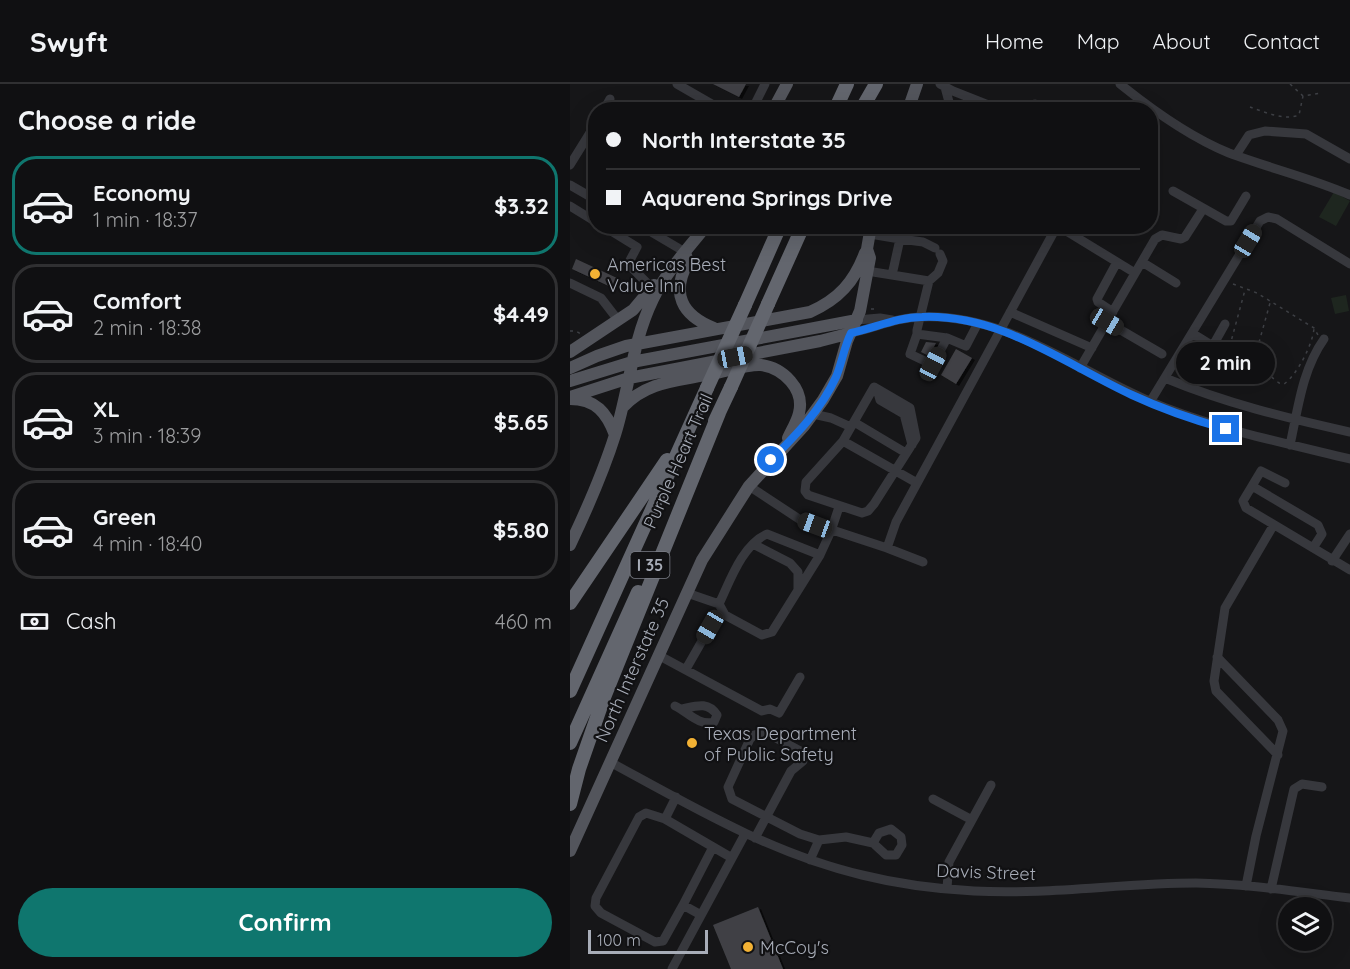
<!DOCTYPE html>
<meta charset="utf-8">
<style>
:root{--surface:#101012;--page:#1e1e20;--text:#f1f3f6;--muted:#9c9d9f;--line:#303032;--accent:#0f766e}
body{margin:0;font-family:Quicksand,sans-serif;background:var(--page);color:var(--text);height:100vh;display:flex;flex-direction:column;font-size:22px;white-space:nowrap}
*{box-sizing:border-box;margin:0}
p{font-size:20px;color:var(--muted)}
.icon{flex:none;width:33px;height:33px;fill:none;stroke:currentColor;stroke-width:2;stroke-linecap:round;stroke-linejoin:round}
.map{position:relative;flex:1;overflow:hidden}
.drawer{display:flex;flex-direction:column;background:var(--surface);width:570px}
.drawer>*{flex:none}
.banner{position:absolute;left:18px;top:18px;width:570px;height:132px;border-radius:24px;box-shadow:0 6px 24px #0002,0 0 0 2px var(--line);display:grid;align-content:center;height:132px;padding:0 18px;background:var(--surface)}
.tools{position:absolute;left:708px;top:813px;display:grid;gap:12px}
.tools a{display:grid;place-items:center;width:54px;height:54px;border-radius:50%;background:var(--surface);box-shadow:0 6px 24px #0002,0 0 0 2px var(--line);font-size:30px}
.scale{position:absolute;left:18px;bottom:15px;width:120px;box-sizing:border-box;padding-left:6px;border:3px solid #a8adb8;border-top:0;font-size:16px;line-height:21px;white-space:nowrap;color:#a8adb8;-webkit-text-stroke:4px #111113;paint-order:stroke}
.end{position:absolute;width:27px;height:27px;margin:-14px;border:8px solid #1a73e8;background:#fff;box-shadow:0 0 0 3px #fff}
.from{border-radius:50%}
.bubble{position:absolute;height:42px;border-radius:21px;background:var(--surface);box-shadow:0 6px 24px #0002,0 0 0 2px var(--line);font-size:20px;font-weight:700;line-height:42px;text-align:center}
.car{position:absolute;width:18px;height:36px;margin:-18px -9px;border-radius:8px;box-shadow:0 0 4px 2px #0007;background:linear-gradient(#222 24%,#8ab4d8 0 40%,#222 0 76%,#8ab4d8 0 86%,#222 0)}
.banner b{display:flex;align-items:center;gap:21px;height:57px;font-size:22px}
.banner b+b{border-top:2px solid var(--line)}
.banner i{width:15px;height:15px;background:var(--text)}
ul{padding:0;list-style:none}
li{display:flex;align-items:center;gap:18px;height:99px;margin:0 12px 9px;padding:0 6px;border:3px solid var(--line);border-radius:24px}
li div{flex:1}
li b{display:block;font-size:22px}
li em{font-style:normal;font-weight:700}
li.current{border-color:var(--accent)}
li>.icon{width:54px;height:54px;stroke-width:1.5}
h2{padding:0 18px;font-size:27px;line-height:72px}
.pay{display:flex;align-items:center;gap:15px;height:66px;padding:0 18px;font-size:22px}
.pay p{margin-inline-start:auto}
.cta{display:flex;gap:12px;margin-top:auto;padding:12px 18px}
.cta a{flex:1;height:69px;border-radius:36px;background:var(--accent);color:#fff;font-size:24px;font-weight:700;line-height:69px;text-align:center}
header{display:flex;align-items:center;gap:36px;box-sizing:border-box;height:84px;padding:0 30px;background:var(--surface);border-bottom:2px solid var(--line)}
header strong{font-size:28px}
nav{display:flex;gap:33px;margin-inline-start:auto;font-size:21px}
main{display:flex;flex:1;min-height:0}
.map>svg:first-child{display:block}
.green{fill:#1e261f}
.building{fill:#404145;filter:url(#shadow)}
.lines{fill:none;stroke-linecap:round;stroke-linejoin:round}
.path{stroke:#3d3f44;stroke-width:1.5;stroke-dasharray:3 4.5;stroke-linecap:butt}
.minor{stroke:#37383d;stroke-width:9}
.major{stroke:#53555c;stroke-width:12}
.highway{stroke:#63666e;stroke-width:14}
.highway-bridge{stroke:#63666e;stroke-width:14}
.route{stroke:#1a73e8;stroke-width:8}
.poi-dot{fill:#f2b134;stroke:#111113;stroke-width:2}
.labels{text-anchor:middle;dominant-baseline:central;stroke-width:4.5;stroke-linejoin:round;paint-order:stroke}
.shield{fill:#111113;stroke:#7b7e86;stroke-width:1.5}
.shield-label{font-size:16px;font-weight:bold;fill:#a8adb8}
.poi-label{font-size:18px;fill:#a8adb8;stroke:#111113;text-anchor:start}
.street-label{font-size:18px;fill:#a8adb8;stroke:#111113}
</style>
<header>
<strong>Swyft</strong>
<nav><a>Home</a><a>Map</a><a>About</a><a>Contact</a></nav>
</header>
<main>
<section class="drawer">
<h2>Choose a ride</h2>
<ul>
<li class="current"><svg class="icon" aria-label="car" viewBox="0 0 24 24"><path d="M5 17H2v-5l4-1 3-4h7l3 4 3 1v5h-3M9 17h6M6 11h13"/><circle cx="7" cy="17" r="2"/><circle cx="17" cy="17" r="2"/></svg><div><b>Economy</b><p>1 min · 18:37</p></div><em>$3.32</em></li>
<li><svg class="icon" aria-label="car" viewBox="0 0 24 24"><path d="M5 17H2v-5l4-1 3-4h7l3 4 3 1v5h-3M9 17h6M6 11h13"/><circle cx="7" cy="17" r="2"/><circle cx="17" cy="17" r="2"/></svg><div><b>Comfort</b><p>2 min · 18:38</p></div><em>$4.49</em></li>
<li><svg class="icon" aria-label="car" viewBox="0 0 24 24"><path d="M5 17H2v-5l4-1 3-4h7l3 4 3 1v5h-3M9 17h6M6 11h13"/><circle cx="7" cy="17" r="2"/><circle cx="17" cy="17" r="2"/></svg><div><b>XL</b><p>3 min · 18:39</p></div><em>$5.65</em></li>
<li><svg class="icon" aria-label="car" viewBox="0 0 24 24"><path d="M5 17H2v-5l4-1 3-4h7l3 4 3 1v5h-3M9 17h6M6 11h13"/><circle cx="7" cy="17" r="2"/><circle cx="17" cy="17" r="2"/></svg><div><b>Green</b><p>4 min · 18:40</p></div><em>$5.80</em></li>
</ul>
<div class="pay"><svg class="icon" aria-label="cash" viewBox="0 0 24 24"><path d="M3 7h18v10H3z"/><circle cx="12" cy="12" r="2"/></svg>Cash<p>460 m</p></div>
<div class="cta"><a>Confirm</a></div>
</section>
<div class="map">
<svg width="780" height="885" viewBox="0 0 780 885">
<defs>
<filter id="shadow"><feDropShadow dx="3" dy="2" stdDeviation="0" flood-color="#0009"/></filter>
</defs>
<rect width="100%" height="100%" fill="#161618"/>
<path class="green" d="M764,108L780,117L766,142L749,133Z
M776,211L779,227L765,230L761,214Z"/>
<path class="building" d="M143,0H176L169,13Z
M6,175L47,194L43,204L2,185Z
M356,258L366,259L359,272L351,268Z
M386,265L402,274L386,300L371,291Z
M188,823L213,885H161L143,841Z"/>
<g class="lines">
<path class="path" d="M720,0L733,12L751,9
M680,23C694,28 715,37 729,31L733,12
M663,200L687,209L744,244L748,251
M301,225H306
M0,247H6L11,250
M654,273L689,283L709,299L714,300C727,291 743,260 744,244
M683,280L700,219
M637,301L659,265L675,206"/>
<path class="minor" d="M107,0L152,26
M370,0L383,7L431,26
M550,0C581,25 622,54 659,69C699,84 741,94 780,111
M375,3L379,18L385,26
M34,26L40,15
M182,26L195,0
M450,26L465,20L473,26
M666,71L679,51L695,47L736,50L780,75
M0,81L26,39
M0,101L26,116
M603,107L656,137H661L676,112
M0,122L26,138
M33,142L67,163L58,180L82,204
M71,142L115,168
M488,142L565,189
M330,155L353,158L365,164
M572,178L606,199
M297,187L322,191L330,155L300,150
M322,191L359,197L368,189L373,177L370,170
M359,197L347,246V250L340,270L363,281L377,254L396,262L408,239
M0,199L31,214L48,236
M440,228L522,264
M543,228L528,218L527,215L547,178
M287,236L310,234L322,236
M537,238L592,270
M281,249C305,244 327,233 352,233C441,229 516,294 596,324C656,347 718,360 780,375
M622,249L643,262
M347,250L377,254
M631,283L655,240
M510,284L585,155L592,151L611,155L615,153L633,125
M595,294C655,319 716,334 780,348
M307,305L310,316L334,330L342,361
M580,318L690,137L698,133L707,135L780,180
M243,330L261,334L281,343L273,357L236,398L235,407L238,411L292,429L298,427L304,420L346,354L340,324L304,303L281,343
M284,338L336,369
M273,357L347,399
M720,361C728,325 732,286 754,255
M715,399L691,387L673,417L676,424L780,486
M179,402L229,435L317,464L353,478
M682,402L748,441L752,450L743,464
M703,442L655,524L644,597L646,607L708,671
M183,460L220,479L228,488V505
M317,464L326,438L487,142
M250,471L261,447L269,423
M762,477L780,450
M117,509L149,520C160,497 172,461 197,450L250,471L202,548L192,551L155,531L149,520
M88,571L192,627L200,625L209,629L230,593
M647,573L708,636L713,647L686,752L676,802
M116,585L140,543
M105,622C118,628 128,642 144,638L147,631C138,617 126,622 111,625
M40,678C121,722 202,770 292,791C328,800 367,805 404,807C478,811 552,799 626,799C678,800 729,808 780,814
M106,713L95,735L76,729L69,733L26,814L25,822L31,829L85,858L93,857L113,821L131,831
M363,715L402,736
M95,735L162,774
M185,754L221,687L233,677L232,668L195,648L184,651L180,655L158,703L162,715L230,750L249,756L240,776
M249,756L276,753L303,759L316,771H326L332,761L331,753L321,745L309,749L303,759
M377,804L379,778L421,701
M701,805L724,705L732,700L752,703
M113,821L143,763
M102,885L175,750"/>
<path class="major" d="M203,26L217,0
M338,26L347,0
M115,168L118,178C101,209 111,231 144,244
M0,268L63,226L84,201
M0,284L27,272L56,262L240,228C269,215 284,198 295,169
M0,297L62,278L287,236
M0,313L59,294L250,257L281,249
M0,315C26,315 37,329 45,351
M53,323C77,297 108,297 141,290C154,288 178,280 191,281C213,284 235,305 229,329C227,338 221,347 218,354
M0,461C17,425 33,389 45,351C59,307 62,258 83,215C96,188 117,166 136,142
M0,767L132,476L179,402L234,342L253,316L267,292L277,257L290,227L300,174L297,165L301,142"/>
<path class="highway" d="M265,26L277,0
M291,26L306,0
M198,220L233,142
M175,221L210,142
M145,337L161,303
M0,519L97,376
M0,607L137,304
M0,659L68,508
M0,720L9,685L33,616L149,329"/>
<path class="highway-bridge" d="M161,303L198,220
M137,304L175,221"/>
</g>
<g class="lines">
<path class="route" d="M201,376C226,351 251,326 266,293C272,279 274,263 281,249C305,244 327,233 352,233C431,230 493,279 562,311C592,325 624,336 656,345"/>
</g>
<g class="poi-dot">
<circle cx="25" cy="190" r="6"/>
<circle cx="122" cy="659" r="6"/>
<circle cx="178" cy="863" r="6"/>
</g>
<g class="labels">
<rect class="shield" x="60.5" y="468" width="39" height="26" rx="4.5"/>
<g class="shield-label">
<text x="80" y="481">I 35</text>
</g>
<g class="poi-label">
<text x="37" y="180">Americas Best<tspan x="37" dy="21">Value Inn</tspan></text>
<text x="134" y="649">Texas Department<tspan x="134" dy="21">of Public Safety</tspan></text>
<text x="190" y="863">McCoy's</text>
</g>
<g class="street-label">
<text transform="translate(108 377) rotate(-66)">Purple Heart Trail</text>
<text transform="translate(62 586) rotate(-66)">North Interstate 35</text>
<text transform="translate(416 788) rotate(2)">Davis Street</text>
</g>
</g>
</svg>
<div class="tools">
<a><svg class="icon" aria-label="layers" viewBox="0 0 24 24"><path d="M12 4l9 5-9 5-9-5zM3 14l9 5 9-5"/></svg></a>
</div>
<div class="scale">100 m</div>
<i class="end from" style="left:201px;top:376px"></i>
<i class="end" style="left:656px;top:345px"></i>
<div class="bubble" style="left:606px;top:258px;width:99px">2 min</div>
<i class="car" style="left:678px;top:157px;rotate:31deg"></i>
<i class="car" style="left:537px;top:238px;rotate:120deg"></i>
<i class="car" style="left:165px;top:273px;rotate:79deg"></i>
<i class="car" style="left:363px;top:280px;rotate:28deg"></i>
<i class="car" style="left:245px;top:441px;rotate:290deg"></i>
<i class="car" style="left:140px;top:543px;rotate:210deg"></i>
<div class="banner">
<b><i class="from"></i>North Interstate 35</b>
<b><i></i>Aquarena Springs Drive</b>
</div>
</div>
</main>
